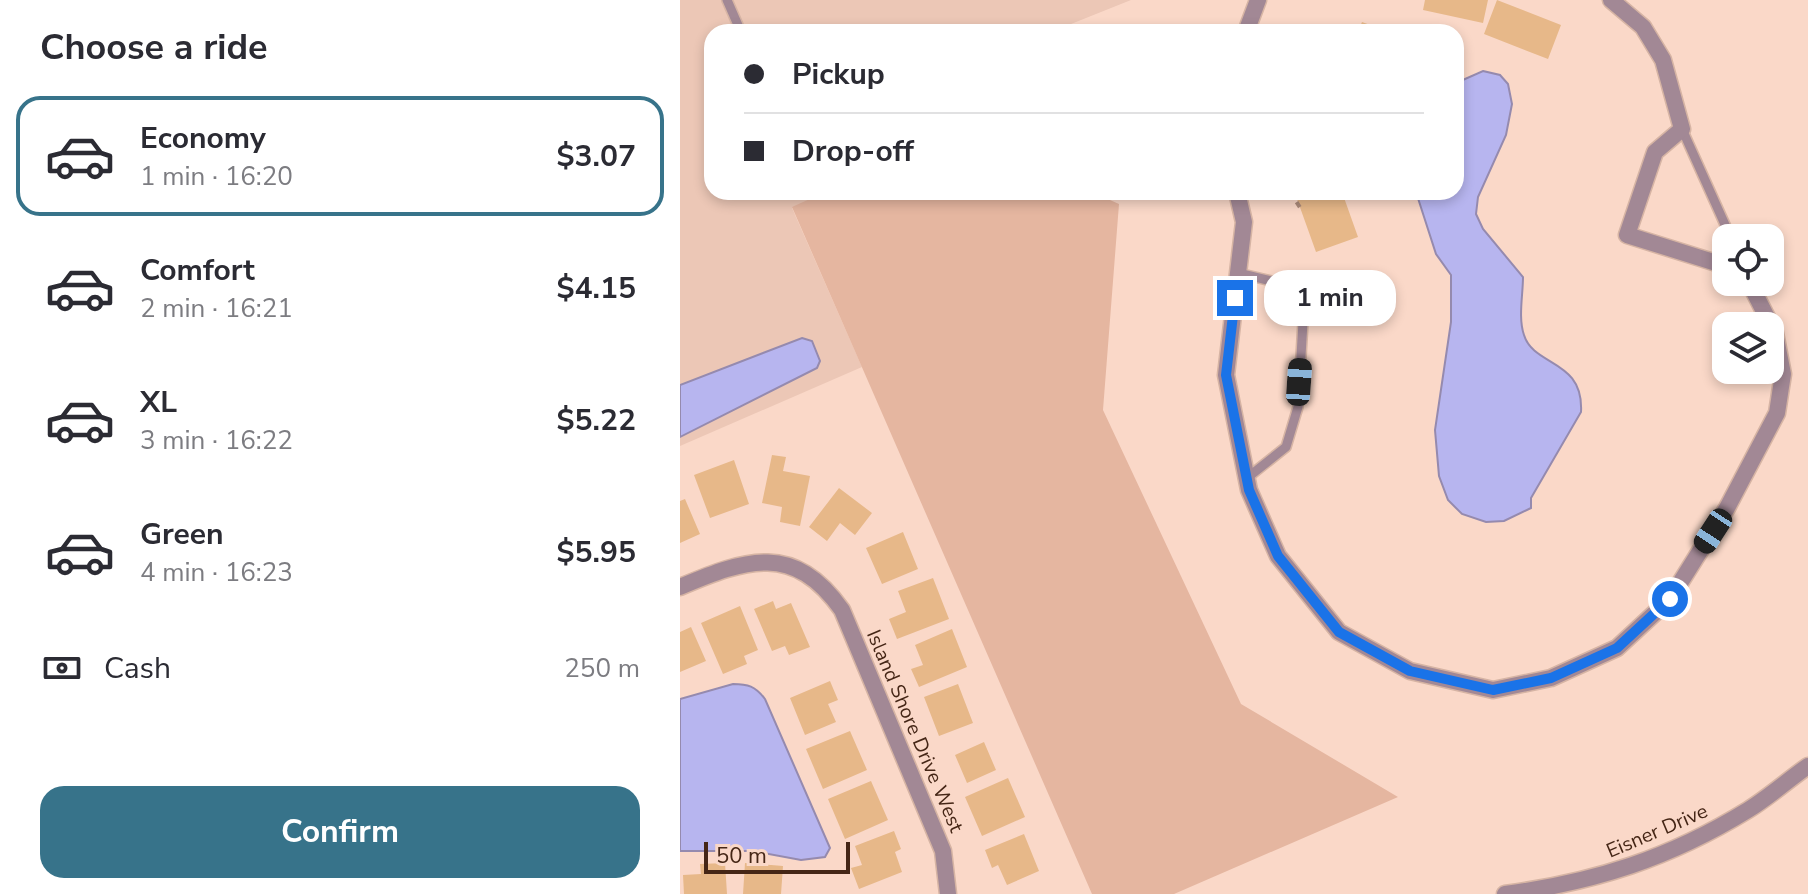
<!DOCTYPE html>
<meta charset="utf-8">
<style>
:root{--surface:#fff;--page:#f2f2f3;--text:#2b2b33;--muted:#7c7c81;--line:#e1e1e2;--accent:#37738a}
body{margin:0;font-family:"Nunito Sans",sans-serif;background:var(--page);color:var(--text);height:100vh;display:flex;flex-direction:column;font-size:30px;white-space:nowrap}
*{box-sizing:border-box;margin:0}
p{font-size:26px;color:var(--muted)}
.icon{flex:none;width:44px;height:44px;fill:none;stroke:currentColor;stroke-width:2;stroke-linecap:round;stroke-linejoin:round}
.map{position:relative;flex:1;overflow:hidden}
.details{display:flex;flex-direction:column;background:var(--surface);width:680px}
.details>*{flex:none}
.banner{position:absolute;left:24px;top:24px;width:760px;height:176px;border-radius:24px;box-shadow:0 4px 12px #0003;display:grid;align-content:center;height:176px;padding:0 40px;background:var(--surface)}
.tools{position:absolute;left:1032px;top:224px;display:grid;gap:16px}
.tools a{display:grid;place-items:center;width:72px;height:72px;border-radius:16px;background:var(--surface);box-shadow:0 4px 12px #0003;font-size:40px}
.scale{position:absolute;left:24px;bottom:20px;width:146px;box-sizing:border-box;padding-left:8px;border:4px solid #452616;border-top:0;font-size:22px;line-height:28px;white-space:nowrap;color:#452616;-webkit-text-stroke:6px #fad8c8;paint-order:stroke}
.end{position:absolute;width:36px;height:36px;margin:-18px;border:10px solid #1a73e8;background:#fff;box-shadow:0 0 0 4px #fff}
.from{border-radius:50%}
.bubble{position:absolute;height:56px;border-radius:24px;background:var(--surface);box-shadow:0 4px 12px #0003;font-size:26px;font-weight:700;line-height:56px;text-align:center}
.car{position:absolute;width:24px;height:48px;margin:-24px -12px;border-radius:10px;box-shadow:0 0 6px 2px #0007;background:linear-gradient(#222 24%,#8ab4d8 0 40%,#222 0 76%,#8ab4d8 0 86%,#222 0)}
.banner b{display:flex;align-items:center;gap:28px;height:76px;font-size:30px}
.banner b+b{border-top:2px solid var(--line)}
.banner i{width:20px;height:20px;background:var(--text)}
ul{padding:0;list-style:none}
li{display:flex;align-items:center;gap:24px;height:120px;margin:0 16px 12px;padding:0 24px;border:4px solid transparent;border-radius:24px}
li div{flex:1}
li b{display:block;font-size:30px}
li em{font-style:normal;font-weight:700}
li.current{border-color:var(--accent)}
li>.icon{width:72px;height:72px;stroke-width:1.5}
h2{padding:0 40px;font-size:36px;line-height:96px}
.pay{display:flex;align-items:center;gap:20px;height:88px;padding:0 40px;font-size:30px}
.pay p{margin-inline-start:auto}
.action{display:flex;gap:16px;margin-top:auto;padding:16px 40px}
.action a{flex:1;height:92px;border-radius:24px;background:var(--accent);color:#fff;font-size:32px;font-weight:700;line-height:92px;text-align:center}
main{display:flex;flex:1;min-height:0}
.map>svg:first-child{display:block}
.built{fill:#ecc7b6}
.green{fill:#e5b6a0}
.water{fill:#b7b5ef;stroke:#958aae;stroke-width:2}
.building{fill:#e7b889}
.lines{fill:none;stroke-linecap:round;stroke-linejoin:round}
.lane-casing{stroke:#d6b4a4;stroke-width:12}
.street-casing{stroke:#d6b4a4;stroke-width:19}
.path{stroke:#ab8a7a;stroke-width:4;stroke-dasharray:6 6;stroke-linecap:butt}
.lane{stroke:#a28895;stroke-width:9}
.street{stroke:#a28895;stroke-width:16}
.route{stroke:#1a73e8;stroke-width:10}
.labels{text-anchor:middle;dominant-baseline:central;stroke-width:6;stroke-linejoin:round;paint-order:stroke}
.street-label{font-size:20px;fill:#452616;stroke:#fad8c8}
</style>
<main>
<section class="details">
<h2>Choose a ride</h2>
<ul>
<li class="current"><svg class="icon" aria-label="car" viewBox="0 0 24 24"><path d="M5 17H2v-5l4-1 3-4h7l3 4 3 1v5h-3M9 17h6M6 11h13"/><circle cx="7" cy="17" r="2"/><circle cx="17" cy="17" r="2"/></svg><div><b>Economy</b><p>1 min · 16:20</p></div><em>$3.07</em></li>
<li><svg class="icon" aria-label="car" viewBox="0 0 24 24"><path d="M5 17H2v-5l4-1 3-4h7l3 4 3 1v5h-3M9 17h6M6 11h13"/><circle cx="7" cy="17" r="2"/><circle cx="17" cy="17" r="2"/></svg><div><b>Comfort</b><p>2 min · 16:21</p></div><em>$4.15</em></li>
<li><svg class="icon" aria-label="car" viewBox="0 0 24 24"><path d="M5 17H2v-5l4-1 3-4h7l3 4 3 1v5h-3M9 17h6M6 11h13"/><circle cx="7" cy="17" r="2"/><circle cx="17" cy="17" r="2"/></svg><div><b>XL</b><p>3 min · 16:22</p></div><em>$5.22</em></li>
<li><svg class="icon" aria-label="car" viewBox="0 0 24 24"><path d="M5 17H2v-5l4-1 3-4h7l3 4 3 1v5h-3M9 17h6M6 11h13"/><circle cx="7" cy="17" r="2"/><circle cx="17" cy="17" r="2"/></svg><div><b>Green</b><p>4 min · 16:23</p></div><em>$5.95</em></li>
</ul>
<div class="pay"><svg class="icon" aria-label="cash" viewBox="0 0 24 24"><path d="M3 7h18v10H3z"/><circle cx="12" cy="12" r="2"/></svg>Cash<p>250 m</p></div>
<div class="action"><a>Confirm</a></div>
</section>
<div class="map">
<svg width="1128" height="894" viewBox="0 0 1128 894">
<rect width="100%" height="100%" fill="#fad8c8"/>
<path class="built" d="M0,0H451L371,32H32V192H145L112,208L182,367L0,446Z"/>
<path class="green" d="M145,192H412L439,204L423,410L561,704L718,797L494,894H412L112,207Z"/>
<path class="water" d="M803,71L820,75L828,84L832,104L826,135L798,197L796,214L803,229L843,277C843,295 838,318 844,335C854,367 904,359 901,412L851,498V508L824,521L806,522L782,514L768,500L759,476L755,430L771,322V275L756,254L736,192H776V83Z
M122,338L132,341L140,361L137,368L0,437V385Z
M53,684C68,684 75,686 85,699L150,848L145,857L121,860L72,851H0V699Z"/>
<path class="building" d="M745,0H808L803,23L743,10Z
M817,0L881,25L868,59L804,34Z
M682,22L709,32H678Z
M619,192H662L678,237L636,252L617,199L621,197Z
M92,455L106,457L103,471L130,476L120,526L100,522L102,507L82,503Z
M54,460L69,504L30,518L14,475Z
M159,488L192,513L175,535L160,523L147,541L129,527Z
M5,499L20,534L0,543V501Z
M223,532L238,569L202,584L186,548Z
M253,578L269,619L217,639L209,619L226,612L218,591Z
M93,601L96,609L111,603L130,647L109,655L105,646L92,651L74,609Z
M60,606L78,650L64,656L67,664L43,674L21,623Z
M11,627L26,661L0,672V632Z
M272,629L287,667L239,687L231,669L243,665L235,645Z
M150,681L158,700L148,704L156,722L125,735L110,698Z
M278,684L293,723L259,736L244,697Z
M170,731L187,770L143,789L126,749Z
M304,742L316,770L287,783L275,755Z
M328,778L345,817L302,836L285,797Z
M191,781L208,820L165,839L148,799Z
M214,831L221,849L215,852L222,872L179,889L171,868L182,865L175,846Z
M344,834L359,871L327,885L318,865L312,868L305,850Z
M45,863L47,894H4L3,875L21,874L20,864Z
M65,863L103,866L101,894H63Z"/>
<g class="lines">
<g class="lane-casing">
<path id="lane" d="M47,0L61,32
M1002,129L1051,238
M558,273L608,285L624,305L618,407L606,447L567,478"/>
</g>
<g class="street-casing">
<path id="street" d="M931,0L963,27L983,60L1002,129L975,152L947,235L1046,266
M566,32L578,0
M557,192L564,222L546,375L569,490L598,556L659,632L730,671L813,690L871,678L937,648L990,599L1047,508L1097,413L1103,374L1095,333L1069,282
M0,587C66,559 114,542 162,610L263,851L268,894
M825,894C915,882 990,858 1068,810C1089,797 1108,780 1128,766"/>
</g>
<path class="path" d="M610,192L623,212
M573,195L584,192"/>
<use href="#lane" class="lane"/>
<use href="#street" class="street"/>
</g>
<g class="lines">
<path class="route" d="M555,298L546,375L569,490L598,556L659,632L730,671L813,690L871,678L937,648L990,599"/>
</g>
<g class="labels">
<g class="street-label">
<text transform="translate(235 731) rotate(67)">Island Shore Drive West</text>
<text transform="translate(977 831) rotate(-23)">Eisner Drive</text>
</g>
</g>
</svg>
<div class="tools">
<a><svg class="icon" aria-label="locate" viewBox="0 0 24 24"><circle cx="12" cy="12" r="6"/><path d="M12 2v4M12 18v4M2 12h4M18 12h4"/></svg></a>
<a><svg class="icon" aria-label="layers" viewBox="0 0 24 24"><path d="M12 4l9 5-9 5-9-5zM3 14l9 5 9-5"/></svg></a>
</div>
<div class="scale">50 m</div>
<i class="end from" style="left:990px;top:599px"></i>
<i class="end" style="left:555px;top:298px"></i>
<div class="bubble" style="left:584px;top:270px;width:132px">1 min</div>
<i class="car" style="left:619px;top:382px;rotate:4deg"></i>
<i class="car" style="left:1033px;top:531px;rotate:213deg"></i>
<div class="banner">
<b><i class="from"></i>Pickup</b>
<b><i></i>Drop-off</b>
</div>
</div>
</main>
